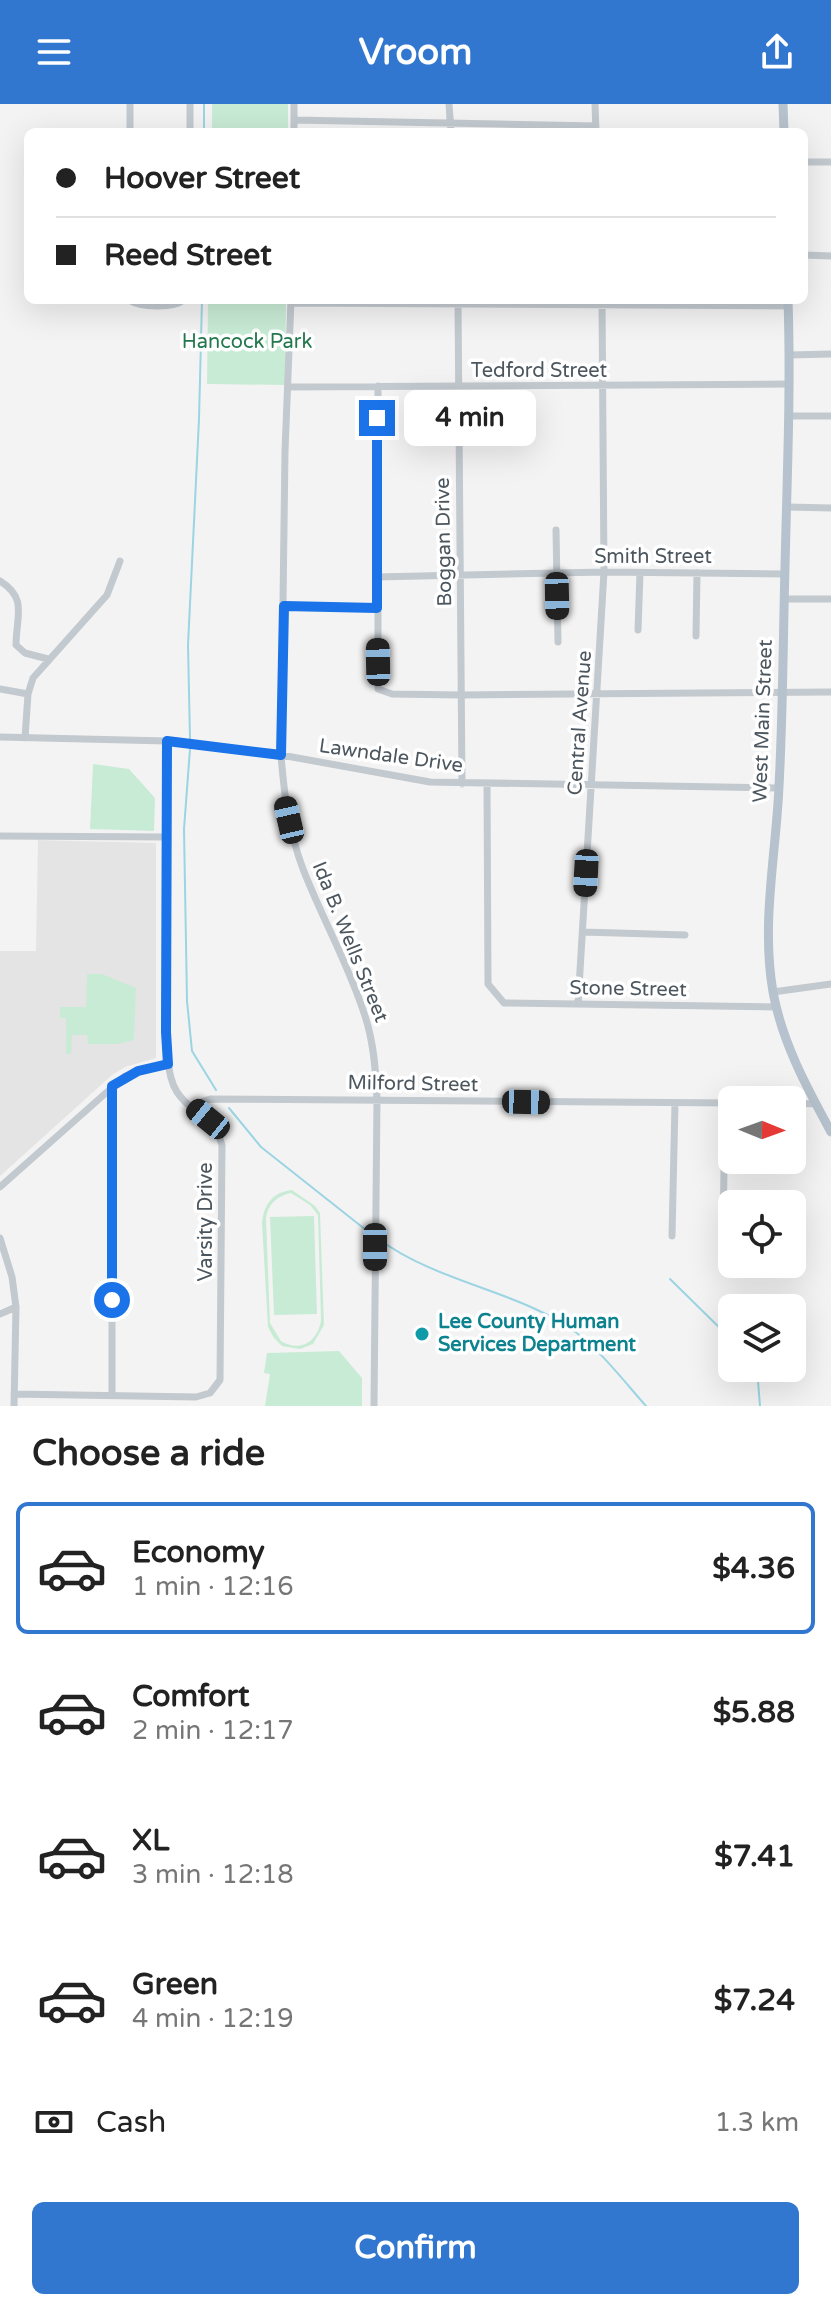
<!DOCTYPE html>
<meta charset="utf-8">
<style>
:root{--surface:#fff;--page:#f2f2f2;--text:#222;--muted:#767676;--line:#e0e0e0;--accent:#3277cf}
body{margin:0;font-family:"Varela Round",sans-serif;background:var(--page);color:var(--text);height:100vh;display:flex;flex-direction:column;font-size:30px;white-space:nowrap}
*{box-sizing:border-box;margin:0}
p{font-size:26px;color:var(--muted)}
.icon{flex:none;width:44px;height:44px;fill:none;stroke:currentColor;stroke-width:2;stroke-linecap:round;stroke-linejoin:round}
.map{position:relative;height:1302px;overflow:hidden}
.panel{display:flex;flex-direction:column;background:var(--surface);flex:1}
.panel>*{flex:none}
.top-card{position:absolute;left:24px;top:24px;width:784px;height:176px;border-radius:12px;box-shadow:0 8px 32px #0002;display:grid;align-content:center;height:176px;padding:0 32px;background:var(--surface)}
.needle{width:52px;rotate:91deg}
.tools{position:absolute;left:718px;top:982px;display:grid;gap:16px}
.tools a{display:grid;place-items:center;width:88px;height:88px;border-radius:12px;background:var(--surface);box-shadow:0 8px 32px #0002;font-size:40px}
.end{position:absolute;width:36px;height:36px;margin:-18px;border:10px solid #1a73e8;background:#fff;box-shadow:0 0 0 4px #fff}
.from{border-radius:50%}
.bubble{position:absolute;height:56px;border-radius:12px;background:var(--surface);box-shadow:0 8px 32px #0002;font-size:26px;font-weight:800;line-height:56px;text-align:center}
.car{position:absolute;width:24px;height:48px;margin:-24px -12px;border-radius:10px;box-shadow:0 0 6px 2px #0007;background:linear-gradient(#222 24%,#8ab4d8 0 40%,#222 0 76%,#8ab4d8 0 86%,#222 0)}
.top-card b{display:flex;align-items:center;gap:28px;height:76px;font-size:30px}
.top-card b+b{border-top:2px solid var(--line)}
.top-card i{width:20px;height:20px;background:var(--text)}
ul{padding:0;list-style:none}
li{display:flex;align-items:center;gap:24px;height:132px;margin:0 16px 12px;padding:0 16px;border:4px solid transparent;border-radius:12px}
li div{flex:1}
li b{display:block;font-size:30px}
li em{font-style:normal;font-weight:800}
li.on{border-color:var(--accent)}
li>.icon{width:72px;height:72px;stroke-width:1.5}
h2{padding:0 32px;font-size:36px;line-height:96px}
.pay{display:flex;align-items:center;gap:20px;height:88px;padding:0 32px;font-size:30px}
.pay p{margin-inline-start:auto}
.action{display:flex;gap:16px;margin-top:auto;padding:16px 32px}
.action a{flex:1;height:92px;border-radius:12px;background:var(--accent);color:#fff;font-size:32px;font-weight:800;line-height:92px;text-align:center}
header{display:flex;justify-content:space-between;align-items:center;height:104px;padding:0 32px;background:var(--accent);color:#fff;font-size:36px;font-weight:800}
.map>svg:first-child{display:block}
.education{fill:#e5e4e4}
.green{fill:#c8ebd5;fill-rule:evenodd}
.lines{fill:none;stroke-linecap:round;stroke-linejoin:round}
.stream{stroke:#9bd4e2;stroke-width:2}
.minor{stroke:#c2c9cf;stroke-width:7}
.major{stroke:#b6c2cd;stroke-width:9}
.route{stroke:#1a73e8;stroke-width:10}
.culture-dot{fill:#0f9aa8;stroke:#fff;stroke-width:3}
.labels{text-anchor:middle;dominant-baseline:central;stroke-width:7;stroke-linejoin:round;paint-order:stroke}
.park-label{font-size:20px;fill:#24784e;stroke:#fff}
.street-label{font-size:20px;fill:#4c565e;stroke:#fff}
.culture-label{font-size:20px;font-weight:bold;fill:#0d838f;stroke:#fff;text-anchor:start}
</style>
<header><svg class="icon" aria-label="menu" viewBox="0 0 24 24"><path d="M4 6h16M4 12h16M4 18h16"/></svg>Vroom<svg class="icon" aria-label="share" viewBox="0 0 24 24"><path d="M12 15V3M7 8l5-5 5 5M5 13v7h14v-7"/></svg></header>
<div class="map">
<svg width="831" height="1302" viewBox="0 0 831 1302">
<rect width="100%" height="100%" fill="#f4f3f3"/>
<path class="education" d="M38,736L156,739V954L125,963L112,971L0,1072V847H36Z"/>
<path class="green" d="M212,0H288V28H212Z
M208,196H286L285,281L207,280Z
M93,660L129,665L155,694L154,727L90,725Z
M87,870H102L136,884L134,936L118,940H88L87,931H72L71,950H66V914H60V903H86Z
M292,1086L315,1102L320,1109L324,1221L313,1240L300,1245L282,1242L274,1234L268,1223L262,1119C264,1100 273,1088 292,1086ZM291,1089L310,1101L318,1111L321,1216C318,1237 301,1249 281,1237L270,1219L266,1114C268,1100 277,1092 291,1089Z
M314,1112L317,1210L274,1211L270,1113Z
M339,1247L362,1274V1302H265L270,1270L264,1269L267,1249Z"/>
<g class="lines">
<path class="stream" d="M204,28V0
M190,635L188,541L199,315L202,196
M190,645L184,725L187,897L192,947L216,986
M229,1004L261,1043L371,1130
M380,1136C435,1176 506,1185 564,1220C596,1240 621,1274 646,1302
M670,1175L732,1236
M757,1264L760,1302"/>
<path class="minor" d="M294,0V28
M449,0L451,28
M595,0L596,28
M294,16L596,22
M130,28V0
M190,28V0
M804,58H831
M804,151L831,152
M129,196C140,203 172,205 184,196
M291,196L285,347L281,651C284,690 289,728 303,765C322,814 349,861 365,912C374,939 376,968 377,996L374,1302
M458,198L462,680
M291,199L788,202
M790,251L831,250
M378,282V585L392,590L461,591L831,588
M289,283L789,280
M789,312H831
M787,403L831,404
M556,426L558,538
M376,473L604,468L785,470
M0,477C28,494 16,513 16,541L25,549L48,555
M785,495H831
M284,502L377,504
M638,526L640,469
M696,532L697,469
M0,585L28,590
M0,633L167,637L281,651L430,678L779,684
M25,634L28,590L33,574L107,491L120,457
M487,680L488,880L504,899L776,903
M0,732L165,733
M583,828L685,831
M773,888L831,880
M578,900L604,468L602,196
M792,999L816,1000
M193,1004L198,999L210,995L732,999
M0,1083L125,972L168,960
M672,1132L675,999
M723,1132L725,999
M0,1134L12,1173L16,1203L14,1302
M0,1210L16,1203
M14,1290L196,1293L210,1289L220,1276L222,1041C214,1012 191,1010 177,988C170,977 169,964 167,951V637
M112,1291V982"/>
<path class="major" d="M783,0L784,28
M788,196C791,285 787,374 785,463C783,536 783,609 779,682C776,751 761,819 773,888C782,938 807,984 831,1028"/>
</g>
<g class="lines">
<path class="route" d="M112,1196V982L138,967L168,960L166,928L167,637L281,651L284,502L377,504V314"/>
</g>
<circle class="culture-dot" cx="422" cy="1230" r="8"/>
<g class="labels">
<g class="park-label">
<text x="247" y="238">Hancock Park</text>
</g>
<g class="street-label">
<text x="539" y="267">Tedford Street</text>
<text transform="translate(444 438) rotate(-91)">Boggan Drive</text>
<text x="653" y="453">Smith Street</text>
<text transform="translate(763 617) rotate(-88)">West Main Street</text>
<text transform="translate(580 619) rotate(-86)">Central Avenue</text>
<text transform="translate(391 652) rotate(8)">Lawndale Drive</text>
<text transform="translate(350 838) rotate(68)">Ida B. Wells Street</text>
<text transform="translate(628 885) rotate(1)">Stone Street</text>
<text transform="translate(413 980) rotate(1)">Milford Street</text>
<text transform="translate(206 1118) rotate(-90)">Varsity Drive</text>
</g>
<g class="culture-label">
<text x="438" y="1218">Lee County Human<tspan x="438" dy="23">Services Department</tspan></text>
</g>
</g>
</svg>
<div class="tools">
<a><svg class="needle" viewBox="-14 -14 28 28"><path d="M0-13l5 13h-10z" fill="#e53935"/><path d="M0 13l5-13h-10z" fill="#767676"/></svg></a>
<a><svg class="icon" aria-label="locate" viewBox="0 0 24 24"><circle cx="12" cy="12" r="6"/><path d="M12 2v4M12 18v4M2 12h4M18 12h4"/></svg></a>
<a><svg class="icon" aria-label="layers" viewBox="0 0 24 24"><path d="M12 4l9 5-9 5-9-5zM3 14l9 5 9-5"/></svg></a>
</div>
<i class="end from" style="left:112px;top:1196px"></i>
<i class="end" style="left:377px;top:314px"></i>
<div class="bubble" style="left:404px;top:286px;width:132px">4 min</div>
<i class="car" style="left:557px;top:492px;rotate:179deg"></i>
<i class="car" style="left:378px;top:558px;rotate:359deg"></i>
<i class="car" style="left:289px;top:716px;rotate:347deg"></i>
<i class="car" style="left:586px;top:769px;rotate:183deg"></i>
<i class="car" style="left:526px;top:998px;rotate:91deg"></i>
<i class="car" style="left:208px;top:1015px;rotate:309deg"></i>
<i class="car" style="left:375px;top:1143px;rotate:180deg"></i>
<div class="top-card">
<b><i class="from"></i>Hoover Street</b>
<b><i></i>Reed Street</b>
</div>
</div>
<section class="panel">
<h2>Choose a ride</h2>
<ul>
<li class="on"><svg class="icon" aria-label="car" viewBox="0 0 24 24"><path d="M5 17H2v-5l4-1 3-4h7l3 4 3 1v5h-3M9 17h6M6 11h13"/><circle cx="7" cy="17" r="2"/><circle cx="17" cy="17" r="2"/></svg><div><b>Economy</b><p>1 min · 12:16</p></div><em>$4.36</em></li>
<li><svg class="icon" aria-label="car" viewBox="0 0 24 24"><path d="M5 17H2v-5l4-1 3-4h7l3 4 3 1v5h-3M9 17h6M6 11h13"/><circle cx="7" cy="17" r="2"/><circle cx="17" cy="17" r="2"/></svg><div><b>Comfort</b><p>2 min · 12:17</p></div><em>$5.88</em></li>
<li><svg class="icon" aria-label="car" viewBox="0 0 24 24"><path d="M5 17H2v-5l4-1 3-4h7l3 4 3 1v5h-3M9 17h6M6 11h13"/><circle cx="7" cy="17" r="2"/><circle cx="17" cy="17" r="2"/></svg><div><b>XL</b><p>3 min · 12:18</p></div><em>$7.41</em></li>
<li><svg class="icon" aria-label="car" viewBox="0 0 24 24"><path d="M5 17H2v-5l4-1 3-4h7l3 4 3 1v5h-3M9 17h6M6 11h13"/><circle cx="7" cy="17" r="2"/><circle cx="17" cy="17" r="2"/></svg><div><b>Green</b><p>4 min · 12:19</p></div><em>$7.24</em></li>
</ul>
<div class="pay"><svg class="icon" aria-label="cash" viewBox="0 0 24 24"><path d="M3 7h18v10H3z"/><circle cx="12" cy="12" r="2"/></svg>Cash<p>1.3 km</p></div>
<div class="action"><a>Confirm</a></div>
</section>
